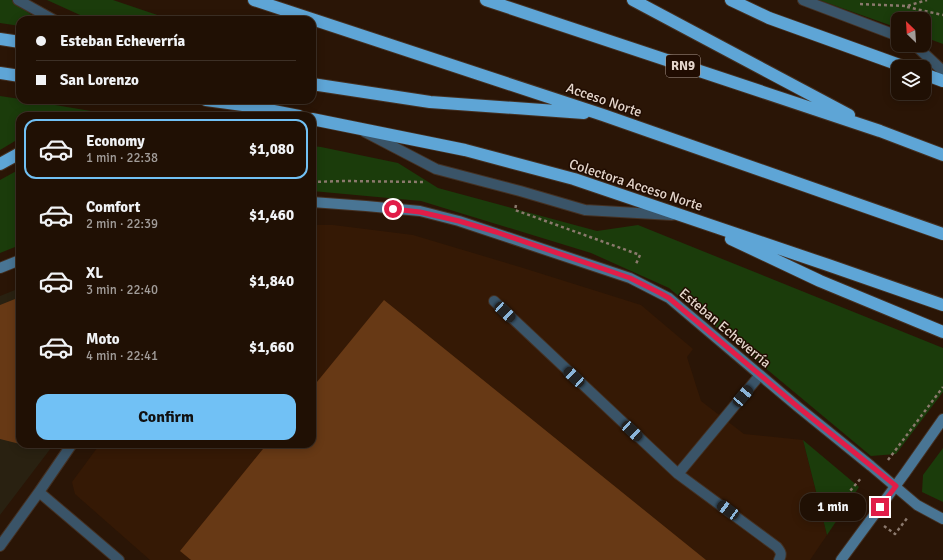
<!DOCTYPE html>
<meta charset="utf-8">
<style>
:root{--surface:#201004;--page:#28190e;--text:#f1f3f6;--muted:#a29d9a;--line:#3d3026;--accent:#71c1f5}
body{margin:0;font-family:Signika,sans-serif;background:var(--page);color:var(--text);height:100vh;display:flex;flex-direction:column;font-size:15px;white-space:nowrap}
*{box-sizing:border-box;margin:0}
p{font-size:13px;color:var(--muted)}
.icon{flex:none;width:22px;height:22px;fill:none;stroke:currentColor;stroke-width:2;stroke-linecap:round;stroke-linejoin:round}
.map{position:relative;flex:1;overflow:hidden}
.details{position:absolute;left:16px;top:112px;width:300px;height:336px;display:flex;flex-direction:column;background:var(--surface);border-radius:12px;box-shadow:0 2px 10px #0003,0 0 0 1px var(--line)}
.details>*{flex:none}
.hud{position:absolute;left:16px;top:16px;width:300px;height:88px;border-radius:12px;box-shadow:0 2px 10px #0003,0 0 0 1px var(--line);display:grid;align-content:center;height:88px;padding:0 20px;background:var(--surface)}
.needle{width:26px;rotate:335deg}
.tools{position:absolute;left:891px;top:12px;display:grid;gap:8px}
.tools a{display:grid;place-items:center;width:40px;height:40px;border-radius:8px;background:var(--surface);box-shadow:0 2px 10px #0003,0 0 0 1px var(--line);font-size:20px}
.end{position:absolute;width:18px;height:18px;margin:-9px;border:5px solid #e11d48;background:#fff;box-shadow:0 0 0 2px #fff}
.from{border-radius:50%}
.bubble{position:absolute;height:28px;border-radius:12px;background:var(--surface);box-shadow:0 2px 10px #0003,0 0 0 1px var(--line);font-size:13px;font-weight:700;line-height:28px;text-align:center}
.car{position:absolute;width:12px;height:24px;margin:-12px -6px;border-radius:5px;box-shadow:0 0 3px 1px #0007;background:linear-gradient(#222 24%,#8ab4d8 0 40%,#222 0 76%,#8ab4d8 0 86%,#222 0)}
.hud b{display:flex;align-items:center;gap:14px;height:38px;font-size:15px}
.hud b+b{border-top:1px solid var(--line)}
.hud i{width:10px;height:10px;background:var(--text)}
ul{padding:7px 0 0;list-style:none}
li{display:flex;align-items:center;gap:12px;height:60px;margin:0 8px 6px;padding:0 12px;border:2px solid transparent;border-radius:12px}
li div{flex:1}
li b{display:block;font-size:15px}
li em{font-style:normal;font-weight:700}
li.current{border-color:var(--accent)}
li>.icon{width:36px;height:36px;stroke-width:1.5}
.action{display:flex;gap:8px;margin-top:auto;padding:8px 20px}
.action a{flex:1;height:46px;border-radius:12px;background:var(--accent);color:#111;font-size:16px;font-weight:700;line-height:46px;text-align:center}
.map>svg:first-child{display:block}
.commercial{fill:#292111}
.built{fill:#351905}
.green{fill:#1b3c0b}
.building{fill:#673915}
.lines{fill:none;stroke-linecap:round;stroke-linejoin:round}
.lane-casing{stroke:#443022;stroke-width:12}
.street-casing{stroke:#443022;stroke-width:12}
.secondary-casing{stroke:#443022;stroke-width:12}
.highway-casing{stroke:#443022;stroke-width:14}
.path{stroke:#8b796d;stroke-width:2.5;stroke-dasharray:3 3;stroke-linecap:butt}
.lane{stroke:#3a5468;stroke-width:10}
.street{stroke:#3a5468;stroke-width:10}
.secondary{stroke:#497594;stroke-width:10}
.highway{stroke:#5ea5d6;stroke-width:12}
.route{stroke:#e11d48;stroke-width:5}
.labels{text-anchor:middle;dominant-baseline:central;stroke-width:3;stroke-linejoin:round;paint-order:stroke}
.shield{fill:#200c01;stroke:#aa998f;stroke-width:1}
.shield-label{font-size:13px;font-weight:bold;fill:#e5d6cc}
.street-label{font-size:14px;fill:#e5d6cc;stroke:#200c01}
</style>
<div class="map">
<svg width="943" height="560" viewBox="0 0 943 560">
<rect width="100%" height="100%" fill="#2a1506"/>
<path class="commercial" d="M20,288V444H54L0,515V296Z"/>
<path class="built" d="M312,225H333L413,235L520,267L641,305L693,349L687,357L701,401L744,434L803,440L827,535L810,560H150L75,494L72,482L100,444H312Z"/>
<path class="green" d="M0,0H12L38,20H20V26L0,23Z
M47,0H113L172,20H91Z
M819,0H943V44L924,37V19H898V28Z
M0,96L20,99V100H25L103,113L92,116H20V138L0,150Z
M312,146L321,147L398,163L438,188L597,231L638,225L943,348V392L896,454L871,456L669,288L591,253L421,201L312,191Z
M20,169V245L0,253V180Z
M803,440L859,487L827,535Z
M943,448V502L922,492L923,475Z"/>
<path class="building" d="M20,297V444L0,439V305Z
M384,300L706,560H191L180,551L267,444H312V388Z"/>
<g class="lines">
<g class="lane-casing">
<path id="lane" d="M18,0L54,20
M803,0L898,36
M915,45L943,71
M365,132L436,169L520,191L585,210L672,215
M494,301L678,474L760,375
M678,474L777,547C781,552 782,554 779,560"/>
</g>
<g class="street-casing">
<path id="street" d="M39,492L119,560
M0,546L39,492L72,444"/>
</g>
<g class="secondary-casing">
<path id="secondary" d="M312,202L366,206L420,211L459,221L630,278L669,298L798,407L871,466L917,505L943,519
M0,268L20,260
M841,560L905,473L943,419"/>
</g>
<g class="highway-casing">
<path id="highway" d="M254,0L603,115L943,234
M486,0L880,131L943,155
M633,0L849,115
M731,0L769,18L905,67
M0,39L20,42
M0,73L20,76
M924,74L943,81
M312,84L430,102L584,113
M206,100L243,105L299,116
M312,119L465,150L574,179L828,265L943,305
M0,164L20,153
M731,239L820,281L943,332"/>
</g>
<path class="path" d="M860,4L907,6L927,0
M907,7L943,15
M312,182L344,181L426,182
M516,205L515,210L640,255L636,264
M888,460L943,387
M861,509L844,498L862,477
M884,526L895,534L908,517"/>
<use href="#lane" class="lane"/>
<use href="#street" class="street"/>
<use href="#secondary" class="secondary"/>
<use href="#highway" class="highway"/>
</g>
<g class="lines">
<path class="route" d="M393,209L420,212L459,221L496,232L630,278L660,293L669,298L798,407L896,486L880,507"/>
</g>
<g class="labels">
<rect class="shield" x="666" y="55" width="34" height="22" rx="3"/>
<g class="shield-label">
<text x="683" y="66">RN9</text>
</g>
<g class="street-label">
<text transform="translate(604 100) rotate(19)">Acceso Norte</text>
<text transform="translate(636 185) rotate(18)">Colectora Acceso Norte</text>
<text transform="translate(725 328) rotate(40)">Esteban Echeverría</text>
</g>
</g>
</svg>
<div class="tools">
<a><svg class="needle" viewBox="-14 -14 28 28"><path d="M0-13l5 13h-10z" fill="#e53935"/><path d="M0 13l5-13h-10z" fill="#a29d9a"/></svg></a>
<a><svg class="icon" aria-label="layers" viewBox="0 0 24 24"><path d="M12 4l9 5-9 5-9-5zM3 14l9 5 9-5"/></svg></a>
</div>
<i class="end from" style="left:393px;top:209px"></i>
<i class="end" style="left:880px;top:507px"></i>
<div class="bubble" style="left:800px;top:493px;width:66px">1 min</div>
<i class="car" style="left:505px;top:312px;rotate:133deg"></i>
<i class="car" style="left:574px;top:377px;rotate:313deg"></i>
<i class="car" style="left:743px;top:396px;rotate:40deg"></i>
<i class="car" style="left:632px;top:431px;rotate:133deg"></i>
<i class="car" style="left:728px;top:510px;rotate:306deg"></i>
<div class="hud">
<b><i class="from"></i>Esteban Echeverría</b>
<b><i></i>San Lorenzo</b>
</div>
<section class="details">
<ul>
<li class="current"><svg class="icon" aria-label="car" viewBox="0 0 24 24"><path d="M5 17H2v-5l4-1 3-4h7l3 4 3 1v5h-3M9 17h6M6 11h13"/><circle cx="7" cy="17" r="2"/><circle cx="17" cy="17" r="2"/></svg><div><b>Economy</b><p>1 min · 22:38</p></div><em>$1,080</em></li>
<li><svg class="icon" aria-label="car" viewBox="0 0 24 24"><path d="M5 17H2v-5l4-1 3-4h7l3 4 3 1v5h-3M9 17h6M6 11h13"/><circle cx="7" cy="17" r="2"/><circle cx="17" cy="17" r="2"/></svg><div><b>Comfort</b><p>2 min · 22:39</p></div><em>$1,460</em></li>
<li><svg class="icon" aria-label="car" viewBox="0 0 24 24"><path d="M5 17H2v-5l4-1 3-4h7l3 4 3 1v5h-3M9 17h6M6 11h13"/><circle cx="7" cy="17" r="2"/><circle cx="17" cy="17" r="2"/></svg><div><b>XL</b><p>3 min · 22:40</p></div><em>$1,840</em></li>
<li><svg class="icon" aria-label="car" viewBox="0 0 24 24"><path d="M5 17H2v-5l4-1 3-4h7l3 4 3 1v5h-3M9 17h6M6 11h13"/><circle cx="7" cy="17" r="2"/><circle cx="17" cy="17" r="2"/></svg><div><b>Moto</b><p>4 min · 22:41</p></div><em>$1,660</em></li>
</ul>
<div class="action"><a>Confirm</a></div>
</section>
</div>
